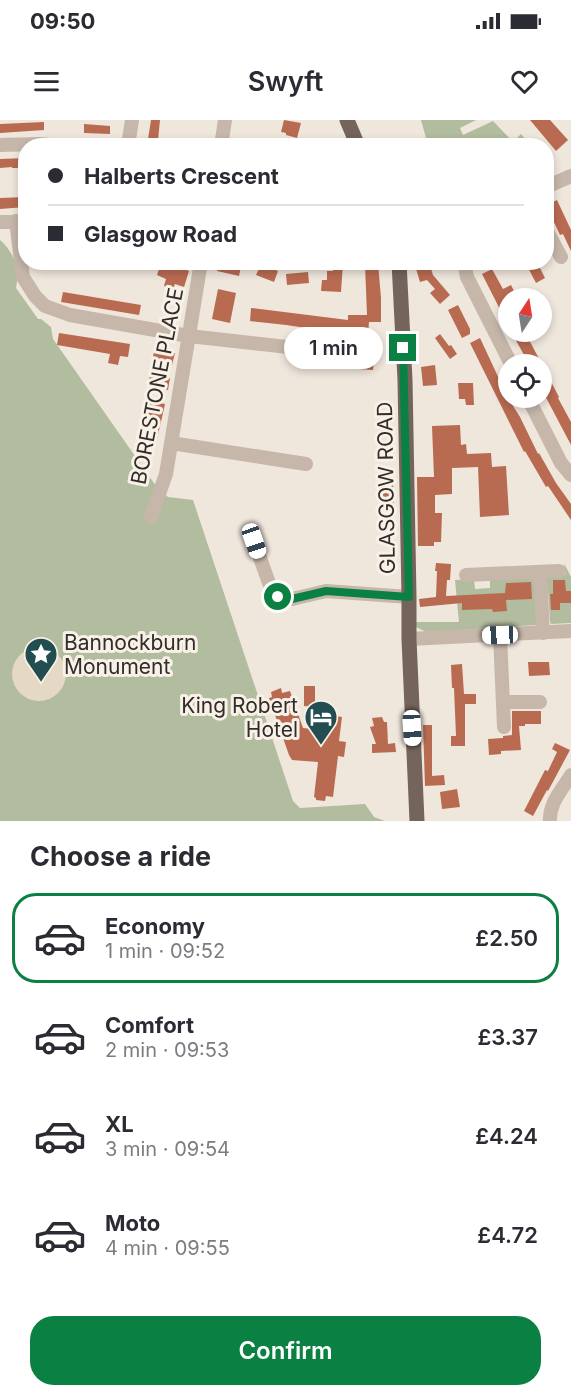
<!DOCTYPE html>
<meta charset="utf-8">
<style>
:root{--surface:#fff;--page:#f7f7f7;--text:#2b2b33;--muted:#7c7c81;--line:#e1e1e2;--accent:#0b8043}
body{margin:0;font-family:Inter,sans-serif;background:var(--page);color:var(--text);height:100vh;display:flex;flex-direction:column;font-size:22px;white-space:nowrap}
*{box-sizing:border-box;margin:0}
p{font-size:20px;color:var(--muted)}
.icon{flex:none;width:33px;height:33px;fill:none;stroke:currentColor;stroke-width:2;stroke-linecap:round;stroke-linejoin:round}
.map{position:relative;height:701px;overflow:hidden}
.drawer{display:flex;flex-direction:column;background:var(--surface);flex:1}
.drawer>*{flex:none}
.top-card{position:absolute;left:18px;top:18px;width:536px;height:132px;border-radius:24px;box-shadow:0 3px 9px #0003;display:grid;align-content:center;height:132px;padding:0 30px;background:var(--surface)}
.needle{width:39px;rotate:12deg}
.controls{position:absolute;left:498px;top:168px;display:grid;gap:12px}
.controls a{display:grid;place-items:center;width:54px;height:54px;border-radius:50%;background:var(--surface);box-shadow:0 3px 9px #0003;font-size:30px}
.end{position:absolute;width:27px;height:27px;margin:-14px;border:8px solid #0b8043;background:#fff;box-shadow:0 0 0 3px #fff}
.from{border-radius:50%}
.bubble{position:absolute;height:42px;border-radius:21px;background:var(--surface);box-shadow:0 3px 9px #0003;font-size:20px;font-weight:600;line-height:42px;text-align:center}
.car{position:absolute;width:18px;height:36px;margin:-18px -9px;border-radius:8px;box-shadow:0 0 4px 2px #0007;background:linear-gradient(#fff 24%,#345 0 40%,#fff 0 76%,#345 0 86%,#fff 0)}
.top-card b{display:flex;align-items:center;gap:21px;height:57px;font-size:22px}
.top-card b+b{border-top:2px solid var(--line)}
.top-card i{width:15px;height:15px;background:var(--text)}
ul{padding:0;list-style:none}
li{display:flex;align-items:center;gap:18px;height:90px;margin:0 12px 9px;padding:0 18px;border:3px solid transparent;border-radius:24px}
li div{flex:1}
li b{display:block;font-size:22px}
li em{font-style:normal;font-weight:600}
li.active{border-color:var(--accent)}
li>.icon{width:54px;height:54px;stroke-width:1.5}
h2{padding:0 30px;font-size:27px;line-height:72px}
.button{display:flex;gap:12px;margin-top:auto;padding:12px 30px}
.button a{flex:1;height:69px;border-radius:24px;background:var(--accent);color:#fff;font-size:24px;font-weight:600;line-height:69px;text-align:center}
.status{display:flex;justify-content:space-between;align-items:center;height:42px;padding:0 30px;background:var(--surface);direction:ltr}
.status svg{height:16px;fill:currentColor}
header{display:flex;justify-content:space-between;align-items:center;height:78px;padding:0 30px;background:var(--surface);font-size:27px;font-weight:600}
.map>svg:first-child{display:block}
.green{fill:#b2bc9e}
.plaza{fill:#e5d8c5}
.building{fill:#b96b51}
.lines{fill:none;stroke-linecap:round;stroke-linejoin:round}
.minor{stroke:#c6b7aa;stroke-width:14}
.major{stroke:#74645b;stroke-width:15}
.route{stroke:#0b8043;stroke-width:8}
.labels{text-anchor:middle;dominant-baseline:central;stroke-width:6;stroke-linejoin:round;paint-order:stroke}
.street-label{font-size:21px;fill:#342c28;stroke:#f7f1e8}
.poi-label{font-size:21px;fill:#342c28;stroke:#f7f1e8;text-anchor:start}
</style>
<div class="status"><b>09:50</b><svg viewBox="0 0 49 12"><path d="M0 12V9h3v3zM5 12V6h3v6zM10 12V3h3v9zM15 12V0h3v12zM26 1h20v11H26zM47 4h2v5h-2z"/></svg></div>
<header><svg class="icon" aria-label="menu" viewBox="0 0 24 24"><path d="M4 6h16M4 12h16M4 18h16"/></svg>Swyft<svg class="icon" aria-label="heart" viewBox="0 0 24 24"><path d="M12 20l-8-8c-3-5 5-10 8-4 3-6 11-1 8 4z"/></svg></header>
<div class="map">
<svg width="571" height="701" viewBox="0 0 571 701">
<rect width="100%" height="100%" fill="#efe6dc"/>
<path class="green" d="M421,0H476L460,8L463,15L493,1L513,22L521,14L530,25L532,24L533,25H428Z
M0,120C14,132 20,149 16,168L38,199H41L51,207L53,219L156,366L168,377L193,380L293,681L300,688L365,684L374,697L385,701H0Z
M564,443L571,457V503L551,504L550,501L548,471L545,457L566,454Z
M534,458L537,505L426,512L416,507V502H459L455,460L474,459L475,469L490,468V459Z"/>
<path class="plaza" d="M12 554a27 27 0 1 1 54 0a27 27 0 1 1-54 0Z"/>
<path class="building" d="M151,0H160L158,20L148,19Z
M284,0L301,3L297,18L286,15V13L281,12Z
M530,0H550L568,20L556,31Z
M44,2V10L0,13V4Z
M84,4L110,6V14L84,13Z
M26,38V48H12V47L0,48V39Z
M26,77V87L0,89V78Z
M557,80L571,110V131L563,114L560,115L546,85Z
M219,142H242L239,156L217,151Z
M414,142H429L433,155L450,175L440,184L430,173L435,169L427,160L420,162Z
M525,142H537L545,158L536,163Z
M334,143H343L341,172L321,171L322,160H327V151H333Z
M378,143L381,178V202H369L367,229L375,230L373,250L358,249L359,239L352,238L355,215L286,205L250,201L251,188L348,200V195H367L365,145Z
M261,144L278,151L274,162L256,155Z
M173,145L189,151L184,167L175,164L173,169L164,166L166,159L157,155L160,146L171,150Z
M492,149L503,169L511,165L515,173L508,176V205L482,154Z
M308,152L309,163L287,165L286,154Z
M218,169L236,173L230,203L212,199Z
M63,172L141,185L139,195L61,182Z
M458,185L470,209V214L462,218L448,190Z
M521,212H525L559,277L558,278L571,302V325L542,270V244H529L513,215Z
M59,213L130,224L128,237L120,236L118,245L108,243L110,234L57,225Z
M440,214L449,226L451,225L457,234L450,239L435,218Z
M480,218L508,278L520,297L538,334L539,333L556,363L571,384V400L548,366L546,367L525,331L524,332L470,223Z
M155,228L175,233L172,245L152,241Z
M435,245L437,265L423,266L421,247Z
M150,255L170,258L168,270L148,267Z
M458,263H473L474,285H466L465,279H459Z
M146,280L165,284L156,324L138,319Z
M460,305L461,325L466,324L467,334L491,333L492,347L506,346L509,395L480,397L478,347L452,348V374L435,375V393H442L441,422H434V426H418L417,357H434L432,306Z
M383,358H393L394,398H385V394H377V386H381L380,371H384Z
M436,443L451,444L450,460H447L446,476L505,473L506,463L531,462L532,479L506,480L507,491L493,492L492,489L462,490V483L420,487L419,479L436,477L437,451H435Z
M553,460H565L566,471H571V483H560V490H551L550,474H553Z
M528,542H549L550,555L529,556Z
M462,544L464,574H476V584H465V626H451V616H456L454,568H452L451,545Z
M304,566H315V587L304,586Z
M281,568L282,573L290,571L303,608L322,610L324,594L342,597L339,621L346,622L344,637L338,636L333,677L326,676L325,681L316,680V678L314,677L318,642L292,640L289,635L269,578L272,577L271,572Z
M512,591H541V604H525V606H519L521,630L501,631V634L489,635L488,619L503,618V616L512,615Z
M382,597L384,602H387L388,624L395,623L396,632L372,633V624H376L370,607L374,606L372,598Z
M423,605H432V656L444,655L445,665L425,666Z
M555,623L570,630L548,671L547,670L533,696L524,691L545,650L548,651L557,632L552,629Z
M457,669L460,687L442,689L440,672Z"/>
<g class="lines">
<path class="minor" d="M0,25L38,24L62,26
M128,26L132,0
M221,26L225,0
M546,67L571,56
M16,101L23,157L35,176L45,186L70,195L189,216L341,233
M0,102H25
M546,109L561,137
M464,142L467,157L511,244
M528,278L561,343L571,355
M171,323L306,344
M151,397L166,354L201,142
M254,421L269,463L278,476L292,479L326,471L409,477
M540,452L543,513
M466,455L559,451
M500,515L504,607
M409,519L571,511
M503,582H540
M550,701C549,683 562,670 571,655"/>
<path class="major" d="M347,0L358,26
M399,142L405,260L409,477V519L417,701"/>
</g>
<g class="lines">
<path class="route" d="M278,477L292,479L326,471L409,477L403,228"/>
</g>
<defs>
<g id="sight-pin" transform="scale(1.725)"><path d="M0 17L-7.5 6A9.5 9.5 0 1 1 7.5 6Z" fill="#224d51" stroke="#f7f1e8"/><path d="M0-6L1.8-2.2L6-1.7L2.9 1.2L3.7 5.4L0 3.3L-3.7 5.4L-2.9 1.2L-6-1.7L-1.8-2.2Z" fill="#fff"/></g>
<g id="hotel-pin" transform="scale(1.725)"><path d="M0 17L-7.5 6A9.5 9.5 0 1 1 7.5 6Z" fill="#224d51" stroke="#f7f1e8"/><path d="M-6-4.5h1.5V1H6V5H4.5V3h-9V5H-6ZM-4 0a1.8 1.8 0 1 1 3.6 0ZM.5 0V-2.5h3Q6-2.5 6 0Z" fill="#fff"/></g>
</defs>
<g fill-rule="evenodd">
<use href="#sight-pin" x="41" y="534"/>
<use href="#hotel-pin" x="321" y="597"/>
</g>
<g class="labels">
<g class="street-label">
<text transform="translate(157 266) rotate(-79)">BORESTONE PLACE</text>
<text transform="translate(386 368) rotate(-91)">GLASGOW ROAD</text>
</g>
<g class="poi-label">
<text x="64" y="522">Bannockburn<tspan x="64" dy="24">Monument</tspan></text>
<text x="298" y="585" text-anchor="end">King Robert<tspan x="298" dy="24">Hotel</tspan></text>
</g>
</g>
</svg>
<div class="controls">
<a><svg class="needle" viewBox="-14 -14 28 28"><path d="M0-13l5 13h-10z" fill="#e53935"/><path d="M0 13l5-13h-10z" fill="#7c7c81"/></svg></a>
<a><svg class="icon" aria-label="locate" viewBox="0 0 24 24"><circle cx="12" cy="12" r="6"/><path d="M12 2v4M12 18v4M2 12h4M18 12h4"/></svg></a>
</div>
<i class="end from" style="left:278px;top:477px"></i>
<i class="end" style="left:403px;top:228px"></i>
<div class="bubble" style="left:284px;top:207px;width:99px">1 min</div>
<i class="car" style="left:254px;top:421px;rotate:161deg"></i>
<i class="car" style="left:500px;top:515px;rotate:268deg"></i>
<i class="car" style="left:412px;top:608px;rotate:177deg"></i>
<div class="top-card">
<b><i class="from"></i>Halberts Crescent</b>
<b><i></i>Glasgow Road</b>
</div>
</div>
<section class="drawer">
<h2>Choose a ride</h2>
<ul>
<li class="active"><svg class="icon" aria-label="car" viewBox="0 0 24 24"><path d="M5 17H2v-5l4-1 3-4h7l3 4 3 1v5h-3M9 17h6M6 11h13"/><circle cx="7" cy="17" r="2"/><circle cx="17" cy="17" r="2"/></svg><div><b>Economy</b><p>1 min · 09:52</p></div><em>£2.50</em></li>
<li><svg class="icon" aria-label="car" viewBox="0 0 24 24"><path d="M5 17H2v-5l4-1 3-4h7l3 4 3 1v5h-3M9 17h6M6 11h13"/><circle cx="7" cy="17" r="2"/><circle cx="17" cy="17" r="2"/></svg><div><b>Comfort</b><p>2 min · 09:53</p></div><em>£3.37</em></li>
<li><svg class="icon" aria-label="car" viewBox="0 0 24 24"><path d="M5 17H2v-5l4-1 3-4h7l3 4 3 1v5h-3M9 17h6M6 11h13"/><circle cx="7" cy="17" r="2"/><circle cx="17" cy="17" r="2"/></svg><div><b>XL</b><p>3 min · 09:54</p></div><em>£4.24</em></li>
<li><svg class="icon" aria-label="car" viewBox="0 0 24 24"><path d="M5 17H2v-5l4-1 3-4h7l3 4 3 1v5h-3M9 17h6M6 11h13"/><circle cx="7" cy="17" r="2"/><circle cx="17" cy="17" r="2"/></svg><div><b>Moto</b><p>4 min · 09:55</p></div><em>£4.72</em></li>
</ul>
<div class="button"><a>Confirm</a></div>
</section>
